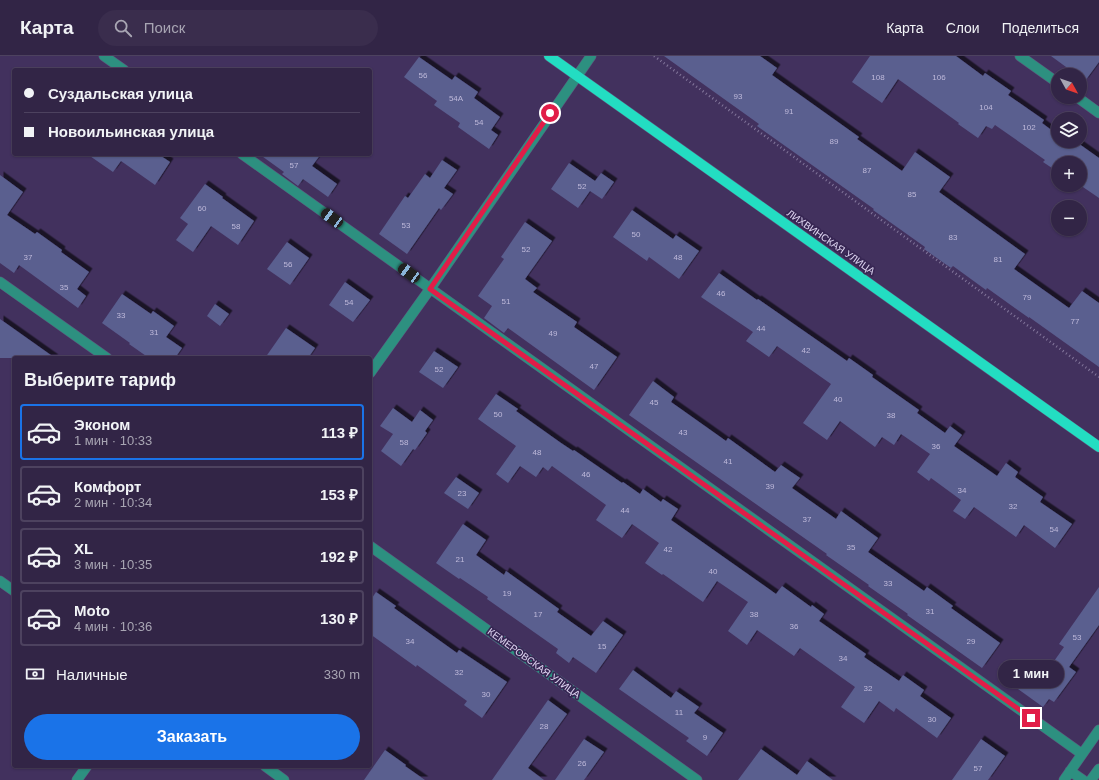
<!DOCTYPE html>
<html lang="ru">
<meta charset="utf-8">
<style>
:root{--surface:#322546;--page:#3a2d4d;--text:#f1f3f6;--muted:#a8a5b3;--line:#4d425f;--accent:#1a73e8}
body{margin:0;font-family:Arial,sans-serif;background:var(--page);color:var(--text);height:100vh;display:flex;flex-direction:column;font-size:15px;white-space:nowrap}
*{box-sizing:border-box;margin:0}
p{font-size:13px;color:var(--muted)}
.icon{flex:none;width:22px;height:22px;fill:none;stroke:currentColor;stroke-width:2;stroke-linecap:round;stroke-linejoin:round}
.map{position:relative;flex:1;overflow:hidden}
.drawer{position:absolute;left:12px;top:300px;width:360px;height:412px;display:flex;flex-direction:column;background:var(--surface);border-radius:4px;box-shadow:0 1px 3px #0004,0 0 0 1px var(--line)}
.drawer>*{flex:none}
.top-card{position:absolute;left:12px;top:12px;width:360px;height:88px;border-radius:4px;box-shadow:0 1px 3px #0004,0 0 0 1px var(--line);display:grid;align-content:center;height:88px;padding:0 12px;background:var(--surface)}
.needle{width:26px;rotate:130deg}
.buttons{position:absolute;left:1051px;top:12px;display:grid;gap:8px}
.buttons a{display:grid;place-items:center;width:36px;height:36px;border-radius:50%;background:var(--surface);box-shadow:0 1px 3px #0004,0 0 0 1px var(--line);font-size:20px}
.end{position:absolute;width:18px;height:18px;margin:-9px;border:5px solid #e11d48;background:#fff;box-shadow:0 0 0 2px #fff}
.from{border-radius:50%}
.bubble{position:absolute;height:28px;border-radius:14px;background:var(--surface);box-shadow:0 1px 3px #0004,0 0 0 1px var(--line);font-size:13px;font-weight:800;line-height:28px;text-align:center}
.car{position:absolute;width:12px;height:24px;margin:-12px -6px;border-radius:5px;box-shadow:0 0 3px 1px #0007;background:linear-gradient(#222 24%,#8ab4d8 0 40%,#222 0 76%,#8ab4d8 0 86%,#222 0)}
.top-card b{display:flex;align-items:center;gap:14px;height:38px;font-size:15px}
.top-card b+b{border-top:1px solid var(--line)}
.top-card i{width:10px;height:10px;background:var(--text)}
ul{padding:0;list-style:none}
li{display:flex;align-items:center;gap:12px;height:56px;margin:0 8px 6px;padding:0 4px;border:2px solid var(--line);border-radius:4px}
li div{flex:1}
li b{display:block;font-size:15px}
li em{font-style:normal;font-weight:800}
li.on{border-color:var(--accent)}
li>.icon{width:36px;height:36px;stroke-width:1.5}
h2{padding:0 12px;font-size:18px;line-height:48px}
.pay{display:flex;align-items:center;gap:10px;height:44px;padding:0 12px;font-size:15px}
.pay p{margin-inline-start:auto}
.cta{display:flex;gap:8px;margin-top:auto;padding:8px 12px}
.cta a{flex:1;height:46px;border-radius:24px;background:var(--accent);color:#fff;font-size:16px;font-weight:800;line-height:46px;text-align:center}
header{display:flex;align-items:center;gap:24px;box-sizing:border-box;height:56px;padding:0 20px;background:var(--surface);border-bottom:1px solid var(--line)}
header strong{font-size:19px}
nav{display:flex;gap:22px;margin-inline-start:auto;font-size:14px}
.search{width:280px;height:36px;background:var(--page);display:flex;align-items:center;gap:10px;box-sizing:border-box;padding:0 14px;border-radius:22px;color:var(--muted);font-size:15px}
.map>svg:first-child{display:block}
.building{fill:#5a5e8f;filter:url(#shadow)}
.lines{fill:none;stroke-linecap:round;stroke-linejoin:round}
.minor-casing{stroke:#5e4f79;stroke-width:11}
.major-casing{stroke:#5e4f79;stroke-width:11}
.path{stroke:#84779c;stroke-width:2.5;stroke-dasharray:1 3;stroke-linecap:butt}
.minor{stroke:#2d9080;stroke-width:10}
.major{stroke:#23ddc2;stroke-width:10}
.route{stroke:#e11d48;stroke-width:5}
.labels{text-anchor:middle;dominant-baseline:central;stroke-width:3.5;stroke-linejoin:round;paint-order:stroke}
.number-label{font-size:8px;fill:#beb9da}
.street-label{font-size:10px;fill:#e0d7f3;stroke:#372653}
</style>
<header>
<strong>Карта</strong>
<div class="search"><svg class="icon" aria-label="search" viewBox="0 0 24 24"><circle cx="10" cy="10" r="6"/><path d="M15 15l6 6"/></svg>Поиск</div>
<nav><a>Карта</a><a>Слои</a><a>Поделиться</a></nav>
</header>
<div class="map">
<svg width="1099" height="724" viewBox="0 0 1099 724">
<defs>
<filter id="shadow"><feDropShadow dx="3.5" dy="-3.5" stdDeviation="0" flood-color="#0009"/></filter>
</defs>
<rect width="100%" height="100%" fill="#42315e"/>
<path class="building" d="M664,0H760L777,12L772,19L859,81L857,83L902,115L915,96L950,121L939,136L1025,198L1014,213L1069,252L1082,235L1099,247V311L1029,261V262L987,232L986,234L953,210L951,212L924,193L925,191L873,154L874,153L757,70L759,68Z
M870,0H956L983,20L985,17L1011,35L1008,39L1044,64L1042,67L1058,79V85H1075L1099,102V142L1080,129V107H1058V116L1043,106L1045,104L995,69L992,73L986,70L978,82L958,68L959,67L898,23L882,47L852,26Z
M1051,0H1099V6L1085,25L1080,21V19H1077Z
M419,1L452,24L455,20L478,36L474,42L500,61L491,74L498,79L489,93L458,71L460,67L434,49L437,45L404,21Z
M87,98H158L170,106L155,129L121,105L113,116Z
M259,98H321L312,110L337,128L328,141L303,123L298,130L282,118L284,116Z
M442,104L457,114L444,132L453,138L441,154L439,152L407,198L379,178L405,140L408,142L425,118L430,122Z
M569,107L595,125L601,117L614,126L602,143L590,135L578,152L551,133Z
M0,119L23,136L7,159L35,178L37,176L62,194L61,196L89,216L77,233L86,240L78,252L19,209L14,217L0,207Z
M205,128L223,141L222,142L254,165L238,189L211,170L193,196L176,184L188,168L180,162Z
M632,154L673,183L676,179L699,195L679,223L649,201L647,205L613,181Z
M525,166L552,185L525,223L537,232L533,236L577,266L574,271L617,301L594,334L508,272L504,277L484,262L492,250L478,240L504,203L501,201Z
M287,186L309,202L290,229L267,213Z
M719,217L757,244L758,243L847,305L849,302L873,319L872,321L919,354L917,357L945,377L950,370L962,379L954,390L997,420L1006,407L1018,416L1015,421L1043,441L1040,446L1072,468L1055,492L1024,469L1016,481L974,451L965,463L953,455L961,444L931,422L929,425L917,416L930,398L901,378L894,389L882,381L875,391L840,365L827,384L803,367L831,328L777,290L769,301L746,285L753,276L701,241Z
M345,226L370,244L353,266L329,249Z
M122,238L151,258L153,255L174,270L166,281L182,292L175,302H149L129,288L130,287L102,267Z
M215,248L229,258L220,270L207,260Z
M0,263L55,302H0Z
M286,272L315,292L308,302H265Z
M434,295L458,311L443,332L419,316Z
M653,325L674,341L671,346L726,385L728,382L775,416L781,409L800,422L792,432L836,463L841,455L878,482L868,496L924,535L927,531L953,550L951,552L1000,587L982,612L907,559L908,558L868,530L869,529L826,499L827,498L629,359Z
M496,338L518,353L516,355L561,387L573,395L574,394L622,427L623,426L640,438L643,433L661,446L663,443L678,453L671,464L776,538L782,530L811,551L812,549L824,558L819,565L866,598L864,601L899,625L903,619L924,634L920,640L951,662L937,682L896,652L894,656L879,645L864,667L841,651L855,631L800,592L794,600L757,574L747,589L728,575L748,546L717,525L703,546L663,518L662,519L645,507L659,487L632,468L622,482L596,464L606,449L552,410L548,415L543,411L536,421L520,410L508,427L496,418L516,390L478,363Z
M393,352L412,366L420,354L433,364L425,375L427,377L415,394L413,393L401,410L381,395L393,378L380,370Z
M456,421L479,437L468,453L444,437Z
M463,468L486,484L476,499L504,519L506,515L559,553L557,556L591,580L603,565L623,579L596,617L573,601L569,607L556,597L558,593L487,543L488,541L460,522L459,523L436,507Z
M1099,531V569L1069,611L1076,616L1054,646L1049,643L1043,651L1018,633L1028,621L1038,628L1064,591L1059,588Z
M376,536L396,550L394,552L457,597L459,594L507,626L482,662L464,649L467,645L417,609L416,611L370,578V545Z
M633,614L671,642L676,635L699,651L694,657L723,677L707,700L686,685L689,682L619,633Z
M548,644L567,658L528,712L544,724H492Z
M584,683L604,696L584,724H555Z
M981,683L1005,700L988,724H952Z
M761,693L797,719L807,705L833,724H738Z
M385,694L406,709L405,710L425,724H364Z"/>
<g class="lines">
<g class="minor-casing">
<path id="minor" d="M104,0L124,14
M1020,0L1058,27
M1077,41L1099,57
M242,98L1082,698
M0,226L107,302
M370,317L430,233L591,0
M370,490L697,724
M0,525L14,535
M265,710L284,724
M1070,715L1083,724
M77,724L87,710
M1064,724L1099,674
M1091,724L1099,713"/>
</g>
<g class="major-casing">
<path id="major" d="M549,0L1099,391"/>
</g>
<path class="path" d="M654,0L1099,321"/>
<use href="#minor" class="minor"/>
<use href="#major" class="major"/>
</g>
<g class="lines">
<path class="route" d="M550,57L430,233L1031,662"/>
</g>
<g class="labels">
<g class="number-label">
<text x="423" y="19">56</text>
<text x="878" y="21">108</text>
<text x="939" y="21">106</text>
<text x="738" y="40">93</text>
<text x="456" y="42">54А</text>
<text x="986" y="51">104</text>
<text x="789" y="55">91</text>
<text x="479" y="66">54</text>
<text x="1029" y="71">102</text>
<text x="834" y="85">89</text>
<text x="294" y="109">57</text>
<text x="867" y="114">87</text>
<text x="582" y="130">52</text>
<text x="912" y="138">85</text>
<text x="202" y="152">60</text>
<text x="406" y="169">53</text>
<text x="236" y="170">58</text>
<text x="636" y="178">50</text>
<text x="953" y="181">83</text>
<text x="526" y="193">52</text>
<text x="28" y="201">37</text>
<text x="678" y="201">48</text>
<text x="998" y="203">81</text>
<text x="288" y="208">56</text>
<text x="64" y="231">35</text>
<text x="721" y="237">46</text>
<text x="1027" y="241">79</text>
<text x="506" y="245">51</text>
<text x="349" y="246">54</text>
<text x="121" y="259">33</text>
<text x="1075" y="265">77</text>
<text x="761" y="272">44</text>
<text x="154" y="276">31</text>
<text x="553" y="277">49</text>
<text x="806" y="294">42</text>
<text x="594" y="310">47</text>
<text x="439" y="313">52</text>
<text x="838" y="343">40</text>
<text x="654" y="346">45</text>
<text x="498" y="358">50</text>
<text x="891" y="359">38</text>
<text x="683" y="376">43</text>
<text x="404" y="386">58</text>
<text x="936" y="390">36</text>
<text x="537" y="396">48</text>
<text x="728" y="405">41</text>
<text x="586" y="418">46</text>
<text x="770" y="430">39</text>
<text x="962" y="434">34</text>
<text x="462" y="437">23</text>
<text x="1013" y="450">32</text>
<text x="625" y="454">44</text>
<text x="807" y="463">37</text>
<text x="1054" y="473">54</text>
<text x="851" y="491">35</text>
<text x="668" y="493">42</text>
<text x="460" y="503">21</text>
<text x="713" y="515">40</text>
<text x="888" y="527">33</text>
<text x="507" y="537">19</text>
<text x="930" y="555">31</text>
<text x="538" y="558">17</text>
<text x="754" y="558">38</text>
<text x="794" y="570">36</text>
<text x="1077" y="581">53</text>
<text x="410" y="585">34</text>
<text x="971" y="585">29</text>
<text x="602" y="590">15</text>
<text x="843" y="602">34</text>
<text x="459" y="616">32</text>
<text x="868" y="632">32</text>
<text x="486" y="638">30</text>
<text x="679" y="656">11</text>
<text x="932" y="663">30</text>
<text x="544" y="670">28</text>
<text x="705" y="681">9</text>
<text x="582" y="707">26</text>
<text x="978" y="712">57</text>
</g>
<g class="street-label">
<text transform="translate(831 186) rotate(35)">ЛИХВИНСКАЯ УЛИЦА</text>
<text transform="translate(534 607) rotate(36)">КЕМЕРОВСКАЯ УЛИЦА</text>
</g>
</g>
</svg>
<div class="buttons">
<a><svg class="needle" viewBox="-14 -14 28 28"><path d="M0-13l5 13h-10z" fill="#e53935"/><path d="M0 13l5-13h-10z" fill="#a8a5b3"/></svg></a>
<a><svg class="icon" aria-label="layers" viewBox="0 0 24 24"><path d="M12 4l9 5-9 5-9-5zM3 14l9 5 9-5"/></svg></a>
<a>+</a>
<a>−</a>
</div>
<i class="end from" style="left:550px;top:57px"></i>
<i class="end" style="left:1031px;top:662px"></i>
<div class="bubble" style="left:998px;top:604px;width:66px">1 мин</div>
<i class="car" style="left:332px;top:162px;rotate:306deg"></i>
<i class="car" style="left:409px;top:217px;rotate:306deg"></i>
<div class="top-card">
<b><i class="from"></i>Суздальская улица</b>
<b><i></i>Новоильинская улица</b>
</div>
<section class="drawer">
<h2>Выберите тариф</h2>
<ul>
<li class="on"><svg class="icon" aria-label="car" viewBox="0 0 24 24"><path d="M5 17H2v-5l4-1 3-4h7l3 4 3 1v5h-3M9 17h6M6 11h13"/><circle cx="7" cy="17" r="2"/><circle cx="17" cy="17" r="2"/></svg><div><b>Эконом</b><p>1 мин · 10:33</p></div><em>113 ₽</em></li>
<li><svg class="icon" aria-label="car" viewBox="0 0 24 24"><path d="M5 17H2v-5l4-1 3-4h7l3 4 3 1v5h-3M9 17h6M6 11h13"/><circle cx="7" cy="17" r="2"/><circle cx="17" cy="17" r="2"/></svg><div><b>Комфорт</b><p>2 мин · 10:34</p></div><em>153 ₽</em></li>
<li><svg class="icon" aria-label="car" viewBox="0 0 24 24"><path d="M5 17H2v-5l4-1 3-4h7l3 4 3 1v5h-3M9 17h6M6 11h13"/><circle cx="7" cy="17" r="2"/><circle cx="17" cy="17" r="2"/></svg><div><b>XL</b><p>3 мин · 10:35</p></div><em>192 ₽</em></li>
<li><svg class="icon" aria-label="car" viewBox="0 0 24 24"><path d="M5 17H2v-5l4-1 3-4h7l3 4 3 1v5h-3M9 17h6M6 11h13"/><circle cx="7" cy="17" r="2"/><circle cx="17" cy="17" r="2"/></svg><div><b>Moto</b><p>4 мин · 10:36</p></div><em>130 ₽</em></li>
</ul>
<div class="pay"><svg class="icon" aria-label="cash" viewBox="0 0 24 24"><path d="M3 7h18v10H3z"/><circle cx="12" cy="12" r="2"/></svg>Наличные<p>330 m</p></div>
<div class="cta"><a>Заказать</a></div>
</section>
</div>
